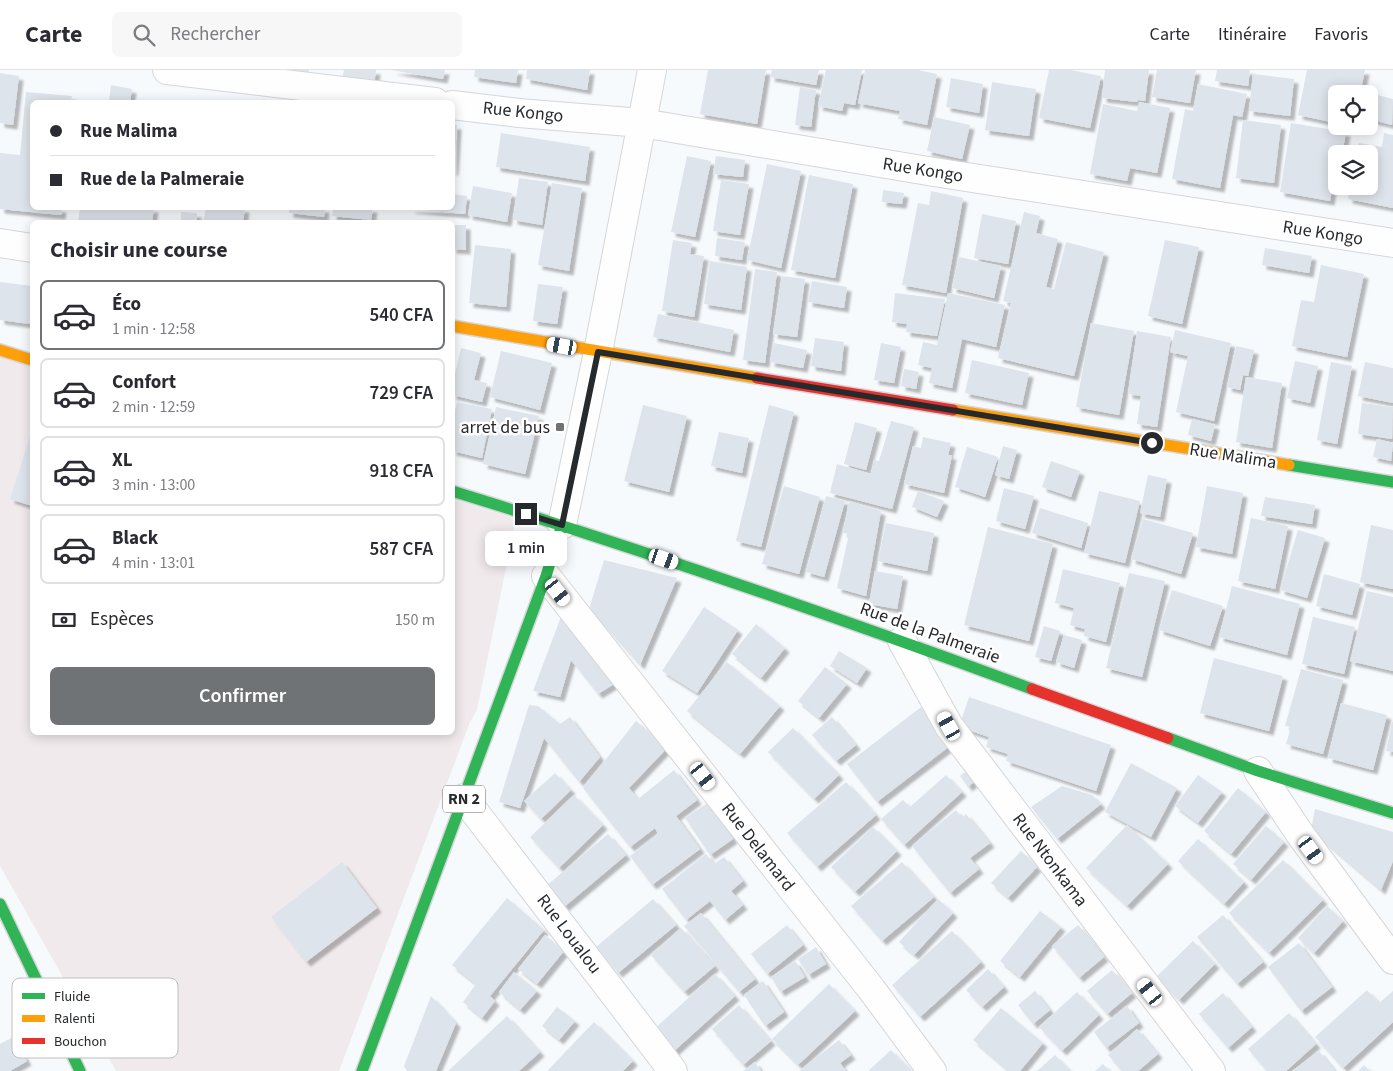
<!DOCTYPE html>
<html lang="fr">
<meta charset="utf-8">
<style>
:root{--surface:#fff;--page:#f7f7f7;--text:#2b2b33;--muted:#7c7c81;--line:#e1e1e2;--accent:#707376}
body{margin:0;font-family:"Source Sans 3",sans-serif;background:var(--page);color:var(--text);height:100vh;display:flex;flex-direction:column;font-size:19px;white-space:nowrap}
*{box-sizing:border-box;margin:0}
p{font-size:16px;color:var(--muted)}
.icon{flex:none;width:28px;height:28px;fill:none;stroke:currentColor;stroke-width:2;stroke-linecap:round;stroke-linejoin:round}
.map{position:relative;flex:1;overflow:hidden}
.panel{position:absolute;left:30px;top:150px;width:425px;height:515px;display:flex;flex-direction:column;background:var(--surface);border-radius:8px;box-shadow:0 2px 12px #0003}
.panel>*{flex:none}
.guide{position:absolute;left:30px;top:30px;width:425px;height:110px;border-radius:8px;box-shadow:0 2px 12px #0003;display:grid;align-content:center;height:110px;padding:0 20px;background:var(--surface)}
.tools{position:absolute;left:1328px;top:15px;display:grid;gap:10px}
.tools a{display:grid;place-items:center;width:50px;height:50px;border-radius:8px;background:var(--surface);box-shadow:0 2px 12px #0003;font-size:25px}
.end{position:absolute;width:22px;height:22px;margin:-11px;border:6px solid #272a2d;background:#fff;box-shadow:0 0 0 2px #fff}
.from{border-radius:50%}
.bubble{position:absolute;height:35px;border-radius:8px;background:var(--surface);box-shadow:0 2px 12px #0003;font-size:16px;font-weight:600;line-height:35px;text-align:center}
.car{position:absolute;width:15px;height:30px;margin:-15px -8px;border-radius:6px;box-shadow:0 0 4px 1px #0007;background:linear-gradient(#fff 24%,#345 0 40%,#fff 0 76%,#345 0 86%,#fff 0)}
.guide b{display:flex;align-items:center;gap:18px;height:48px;font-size:19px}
.guide b+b{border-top:1px solid var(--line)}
.guide i{width:12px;height:12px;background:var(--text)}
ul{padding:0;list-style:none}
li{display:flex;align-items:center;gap:15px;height:70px;margin:0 10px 8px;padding:0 10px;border:2px solid var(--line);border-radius:8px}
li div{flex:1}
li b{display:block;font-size:19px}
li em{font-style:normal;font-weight:600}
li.selected{border-color:var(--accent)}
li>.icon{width:45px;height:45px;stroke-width:1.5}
h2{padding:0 20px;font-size:22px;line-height:60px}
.pay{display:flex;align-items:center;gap:12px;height:55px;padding:0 20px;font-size:19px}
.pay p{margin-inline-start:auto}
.cta{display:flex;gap:10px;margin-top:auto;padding:10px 20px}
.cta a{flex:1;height:58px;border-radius:8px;background:var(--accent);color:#fff;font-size:20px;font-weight:600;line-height:58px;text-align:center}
header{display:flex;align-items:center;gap:30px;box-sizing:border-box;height:70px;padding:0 25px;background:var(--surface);border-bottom:1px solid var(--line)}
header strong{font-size:24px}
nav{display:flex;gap:28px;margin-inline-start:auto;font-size:18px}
.search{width:350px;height:45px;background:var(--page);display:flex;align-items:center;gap:12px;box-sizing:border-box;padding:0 18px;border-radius:8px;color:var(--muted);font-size:19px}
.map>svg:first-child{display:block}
.medical{fill:#f1eaec}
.building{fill:#dee4eb;filter:url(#shadow)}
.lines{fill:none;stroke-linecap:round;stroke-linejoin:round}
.street-casing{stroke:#d4d6d9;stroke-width:30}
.fast-casing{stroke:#d4d6d9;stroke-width:14}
.slow-casing{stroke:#d4d6d9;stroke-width:14}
.jam-casing{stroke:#d4d6d9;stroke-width:14}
.street{stroke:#fefeff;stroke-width:28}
.fast{stroke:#30b455;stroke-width:11}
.slow{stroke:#ff9f0a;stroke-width:11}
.jam{stroke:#e5322d;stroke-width:11}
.route{stroke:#272a2d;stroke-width:6}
.poi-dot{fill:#707376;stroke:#fff;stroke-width:2}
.labels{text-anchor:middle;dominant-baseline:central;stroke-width:5;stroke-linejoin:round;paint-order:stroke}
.shield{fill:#fff;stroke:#686a6c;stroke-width:1}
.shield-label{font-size:16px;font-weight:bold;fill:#272a2d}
.street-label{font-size:18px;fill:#272a2d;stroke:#fff}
.poi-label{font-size:18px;fill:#272a2d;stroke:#fff;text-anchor:end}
.key{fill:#fff;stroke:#bebfc0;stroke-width:1}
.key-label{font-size:14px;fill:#272a2d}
</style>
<header>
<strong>Carte</strong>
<div class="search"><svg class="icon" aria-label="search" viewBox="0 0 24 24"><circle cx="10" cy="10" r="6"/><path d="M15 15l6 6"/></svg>Rechercher</div>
<nav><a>Carte</a><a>Itinéraire</a><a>Favoris</a></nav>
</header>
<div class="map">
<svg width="1393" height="1001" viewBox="0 0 1393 1001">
<defs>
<filter id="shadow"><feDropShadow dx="4.5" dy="4.5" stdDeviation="1" flood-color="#0004"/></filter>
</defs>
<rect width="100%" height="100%" fill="#f7fafd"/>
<path class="medical" d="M0,286L32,297V662H452L453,429L516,449L477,640L470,652L339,1001H116L0,796Z"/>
<path class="building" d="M294,0H309L308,6L293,4Z
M344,0H376L374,15L342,9Z
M391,0H445L443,9Z
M475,0H518L516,13L474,7Z
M527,0H590L587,20L526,9Z
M708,0H766L757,54L700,44Z
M772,0H819L816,15L770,7Z
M826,0H862L855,35L844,33L842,41L818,36Z
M865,0H918L937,4L927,55L898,49L900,41L858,33Z
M1049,0H1071L1101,6L1090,58L1039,48Z
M1105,0H1149L1145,31L1138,30L1137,32L1102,28Z
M1157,0H1196L1190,33L1152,27Z
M1217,0H1250L1248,16L1215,11Z
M1307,0H1365L1360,24H1336V53L1298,45Z
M0,3L19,6L13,55L0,53Z
M1253,4L1294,9L1290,46L1249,41Z
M951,8L983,14L979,43L946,37Z
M992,12L1036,19L1029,66L985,60Z
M1198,14L1247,24L1242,47L1233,45L1220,118L1172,109L1185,39L1193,41Z
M111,15L132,19L130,32H109Z
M800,17L816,20L811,57L795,55Z
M26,22L72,26L71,32H32V138H62L61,145L0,139V83L20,85Z
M1370,23L1393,29L1392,55L1369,49Z
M1139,32L1170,38L1157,103L1130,98L1127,111L1090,104L1103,34L1137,41Z
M934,47L970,55L962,89L927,81Z
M1243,50L1281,55L1274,113L1236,108Z
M1291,53L1346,62L1342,84H1336V95L1330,131L1280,122Z
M452,55H457L454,101H452Z
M501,63L590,77L585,111L496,97Z
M1384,63L1393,65V138L1348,129L1350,116H1369V84H1356L1359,73L1382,77Z
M687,86L711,91L695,167L671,162Z
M716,86L745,90L743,107L713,104Z
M767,94L801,101L781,198L747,190Z
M809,105L853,114L835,208L791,200Z
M519,108L548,112L542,155L513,150Z
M721,110L749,114L740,165L713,161Z
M552,113L582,118L569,201L538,195Z
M473,116L512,123L507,152L468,145Z
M883,120L904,123L902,134L882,132Z
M931,121L963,128L946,223L902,215L918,133L929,135Z
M452,124L467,126L465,144L411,139V138H452Z
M80,138H154L152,152H78Z
M206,138H245L243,152H203Z
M289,138H325L324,147L289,143Z
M333,138H373L371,150L332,146Z
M181,142L197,143V152H181Z
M1024,142L1040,146L1036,163L1058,169L1046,217L1054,219L1066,172L1104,182L1074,306L998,288L1011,233L1003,231Z
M982,144L1016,151L1008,194L974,188Z
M452,155H466V180L452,179Z
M717,168L745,172L742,190L715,186Z
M673,170L692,173L690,184L704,186L694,247L662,241Z
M1165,170L1199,177L1182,254L1148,246Z
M475,175L511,179L506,237L469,233Z
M1265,178L1312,186L1309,203L1262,195Z
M959,187L1001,196L994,228L952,218Z
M710,191L747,197L741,240L704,234Z
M1321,195L1364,204L1347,287L1292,276L1301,230L1314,232Z
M755,199L777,202L765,293L743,290Z
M782,206L805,209L797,267L773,264Z
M812,211L847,217L844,238L808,232Z
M0,212L32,216V237L30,254L0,250Z
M538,214L563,217L557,254L533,251Z
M895,223L945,229L937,266L906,262L907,254L892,252Z
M948,223L1005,235L996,277L962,269L952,318L929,313L932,298L918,295L923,272L937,275Z
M658,244L734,260L730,282L653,267Z
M1091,253L1134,261L1119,345L1076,337Z
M1175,260L1231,273L1214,351L1176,342L1188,286L1170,282Z
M1137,261L1171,267L1157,357L1137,354L1141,326L1128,324Z
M815,268L844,272L841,301L811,296Z
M774,273L807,280L803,298L770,292Z
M881,273L901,277L894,313L874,310Z
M1236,276L1254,280L1248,306L1243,305L1240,320L1227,317Z
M461,278L481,283L474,310L487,313L482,332L452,325V316Z
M501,281L552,293L540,340L490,327Z
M972,290L1029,303L1022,335L965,323Z
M1295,291L1318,296L1310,333L1287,328Z
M1331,292L1352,296L1337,374L1317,370Z
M1365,292L1393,298V333L1358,326Z
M904,299L919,302L916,319L901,316Z
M1246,307L1282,313L1272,378L1236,372Z
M457,332L492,339L482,388L452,381V353Z
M1362,333L1393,337L1392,369L1358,364Z
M643,335L687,346L669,422L624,411Z
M769,335L794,342L761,477L736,471Z
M496,337L539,346L525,404L483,394Z
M1192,349L1215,355L1211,371L1188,365Z
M891,351L914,357L892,439L830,423L837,394L871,404L874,390L879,391Z
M855,352L877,358L866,400L844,394Z
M32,360V436L10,429Z
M719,362L749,368L742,403L711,396Z
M923,367L951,373L948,385H952L944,423L904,414L913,376L921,378Z
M1377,369L1393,373L1391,391L1373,387Z
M1003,376L1017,380L1009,409L995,405Z
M967,377L998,387L985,427L955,417Z
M1051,391L1080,401L1071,427L1042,417Z
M1148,405L1167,409L1160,447L1140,443Z
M784,416L820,427L799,504L762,494Z
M1207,416L1243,423L1232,484L1196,477Z
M1004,418L1034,426L1025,459L996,451Z
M918,421L944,431L937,447L912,437Z
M1099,421L1140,431L1125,493L1084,483Z
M826,426L845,431L824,507L806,502Z
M1265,427L1315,435L1312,454L1261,446Z
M849,431L881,441L866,526L837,518L849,464L843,463Z
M1040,438L1088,453L1081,478L1032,463Z
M1251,448L1288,456L1275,519L1238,511Z
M1143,449L1193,463L1181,504L1131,489Z
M886,453L934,463L927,501L878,491Z
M1371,455L1393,460V519L1360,512Z
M988,457L1053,474L1029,571L964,555Z
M1298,460L1325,468L1307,528L1280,520Z
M604,490L677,508L640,595L589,539Z
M1063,499L1120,513L1106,572L1084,566L1085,559L1070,555L1074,538L1055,533Z
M875,501L903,506L897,539L869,534Z
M1129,503L1165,511L1142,607L1106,598Z
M1324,504L1360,514L1352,545L1316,536Z
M1232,516L1300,534L1287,585L1219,567Z
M1172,520L1223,536L1210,576L1159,560Z
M1367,521L1393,527V601L1350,591Z
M704,537L738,560L697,623L662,601Z
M562,544L614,614L598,624L571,590L560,627L533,621Z
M1313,547L1355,557L1344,604L1302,594Z
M756,554L785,578L761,608L732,584Z
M1044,556L1060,561L1051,591L1035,587Z
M1064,565L1082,570L1074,598L1056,592Z
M839,581L867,598L857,613L830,596Z
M1214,588L1283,606L1269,661L1200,643Z
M727,592L780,636L740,684L687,641Z
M825,597L847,614L819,648L798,631Z
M1301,599L1343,610L1323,684L1286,674L1291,657L1285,656Z
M969,627L1111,675L1096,721L1006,691L1008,684L986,677L989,667L959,657Z
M1341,633L1387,645L1373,700L1328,688Z
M529,635L538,636L560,654L570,647L600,687L579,712L544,668L520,738L499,732Z
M921,637L951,675L877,732L847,694Z
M832,647L856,675L836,691L812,665Z
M636,651L668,677L629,718L638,729L674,700L697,730L676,746L700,779L652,815L630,786L658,764L655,758L630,777L583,718Z
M1392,652H1393V682L1386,681Z
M793,658L839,705L814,729L768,682Z
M1131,693L1177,718L1151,767L1105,742Z
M970,698L977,709L968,717L960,706Z
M555,703L571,720L541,749L524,731Z
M946,705L962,722L904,775L881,749L903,730L910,737Z
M1198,705L1222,722L1198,753L1175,736Z
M846,712L876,745L817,797L787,763Z
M1062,716L1092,725L1101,734L1057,769L1031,737Z
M1238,718L1266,742L1231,784L1204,761Z
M574,725L603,755L559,798L530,767Z
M709,732L733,769L710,785L685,748Z
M1315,739L1393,762V791L1381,820L1311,760Z
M956,740L962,748L966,744L990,773L970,788L979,799L950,823L912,776Z
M1127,755L1168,794L1127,836L1086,798Z
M1266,756L1284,772L1251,810L1233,794Z
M873,757L897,781L855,822L831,797Z
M608,764L626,785L564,837L546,816Z
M1198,769L1244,812L1224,834L1178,791Z
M1021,781L1037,797L1008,828L991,813Z
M706,784L714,794L724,787L743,811L731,821L743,835L725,850L710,831L686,850L662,819Z
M1283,790L1323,830L1269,883L1229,843Z
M342,792L377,838L306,892L271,847Z
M902,792L934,827L882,871L851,836Z
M507,828L544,860L490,926L495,931L482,948L463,932L476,914L452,895Z
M653,829L676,855L618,903L596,877Z
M938,829L953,843L914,885L899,872Z
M1327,836L1343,851L1314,883L1298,868Z
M1040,841L1061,857L1020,907L1000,891Z
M701,843L755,909L739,922L684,856Z
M1223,845L1263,892L1237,914L1197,867Z
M787,855L803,875L767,904L751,884Z
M1078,855L1104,887L1079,908L1052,876Z
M681,858L715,896L684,922L651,885Z
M952,861L981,892L920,947L892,915Z
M545,865L564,881L537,914L518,899Z
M1193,871L1215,894L1179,930L1156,907Z
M1299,873L1332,917L1301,941L1268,897Z
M816,877L826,894L808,905L798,889Z
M795,891L805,907L780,922L771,907Z
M988,899L1004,917L982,937L966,920Z
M1112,900L1132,923L1107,944L1087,921Z
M514,902L537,921L520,940L499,922Z
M715,904L735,926L673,982L653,960Z
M763,911L784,942L765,956L744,925Z
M829,914L855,941L798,995L772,969Z
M1367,920L1379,933L1393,921V952L1343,998L1315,967Z
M1035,921L1050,940L1033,954L1018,935Z
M1077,922L1099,945L1062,981L1039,957Z
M1223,923L1252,957L1228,978L1199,944Z
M431,926L456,953L436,1001H407L404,996Z
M739,935L771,971L743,995L712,959Z
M1127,936L1139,953L1106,978L1094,962Z
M557,937L575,951L559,970L542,956Z
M1001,938L1043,973L1020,1001H1009L973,970Z
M1289,943L1316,974L1286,1001H1267L1248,979Z
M507,946L540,982L519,1001H448Z
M594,952L633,991L623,1001H547Z
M1137,959L1158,984L1138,1001H1122L1108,985Z
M13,967L27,991L10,1001H0V974Z
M839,970L851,985L840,993L846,1001H799Z
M891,980L911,1001H868Z
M1319,981L1335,1001H1292Z
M1055,985L1070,1001H1037Z
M755,992L761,1001H743Z
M1103,994L1110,1001H1095Z
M1364,995L1370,1001H1358Z"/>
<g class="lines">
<g class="street-casing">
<path id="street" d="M167,0L435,32
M452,35L519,43L642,53L934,102L1393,173
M0,173L32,178
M562,455L598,282L652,0
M546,506L872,920L932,1001
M902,571L949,656L1211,1001
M1258,701L1300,764L1393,890
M464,728L673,1001"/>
</g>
<g class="fast-casing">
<path id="fast" d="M1289,395L1393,412
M452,421C647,481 840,548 1032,619
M1168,668L1258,701L1393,743
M0,834L80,1001
M362,1001L546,506L562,455"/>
</g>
<g class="slow-casing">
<path id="slow" d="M452,256L757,308
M0,280L32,290
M953,340L1289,395"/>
</g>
<g class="jam-casing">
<path id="jam" d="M757,308L953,340
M1032,619L1168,668"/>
</g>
<use href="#street" class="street"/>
<use href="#fast" class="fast"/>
<use href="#slow" class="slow"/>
<use href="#jam" class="jam"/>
</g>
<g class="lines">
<path class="route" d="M526,444L562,455L598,282L1152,373"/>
</g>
<rect class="poi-dot" x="555" y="352" width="10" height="10" rx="2.5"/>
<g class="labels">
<rect class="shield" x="443" y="715.5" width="42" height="27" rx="4"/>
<g class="shield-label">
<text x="464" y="729">RN 2</text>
</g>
<g class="street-label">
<text transform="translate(523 42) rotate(6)">Rue Kongo</text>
<text transform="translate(923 100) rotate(9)">Rue Kongo</text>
<text transform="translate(1323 163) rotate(9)">Rue Kongo</text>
<text transform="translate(1233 386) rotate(9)">Rue Malima</text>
<text transform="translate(930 563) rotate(20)">Rue de la Palmeraie</text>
<text transform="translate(758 777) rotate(52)">Rue Delamard</text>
<text transform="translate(1050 790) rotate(53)">Rue Ntonkama</text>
<text transform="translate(569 864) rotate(53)">Rue Loualou</text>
</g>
<g class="poi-label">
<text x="550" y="357">arret de bus</text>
</g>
</g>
<rect x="12" y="908" width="166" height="80" rx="8" class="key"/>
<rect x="22" y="923" width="23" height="6" fill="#30b455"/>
<rect x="22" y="945" width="23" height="7" fill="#ff9f0a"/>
<rect x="22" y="968" width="23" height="6" fill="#e5322d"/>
<g class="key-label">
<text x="54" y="931">Fluide</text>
<text x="54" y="953">Ralenti</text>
<text x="54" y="976">Bouchon</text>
</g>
</svg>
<div class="tools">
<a><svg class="icon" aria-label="locate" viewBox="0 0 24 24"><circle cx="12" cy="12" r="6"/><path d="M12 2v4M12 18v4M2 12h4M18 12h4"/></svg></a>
<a><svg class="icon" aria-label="layers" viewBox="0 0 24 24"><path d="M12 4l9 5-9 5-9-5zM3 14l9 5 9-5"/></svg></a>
</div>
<i class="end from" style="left:1152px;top:373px"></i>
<i class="end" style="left:526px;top:444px"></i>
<div class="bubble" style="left:485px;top:461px;width:82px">1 min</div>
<i class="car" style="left:562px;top:276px;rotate:280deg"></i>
<i class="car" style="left:664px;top:489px;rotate:109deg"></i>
<i class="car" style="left:558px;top:522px;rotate:142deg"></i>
<i class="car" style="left:949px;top:656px;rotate:331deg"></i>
<i class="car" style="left:703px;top:706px;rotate:142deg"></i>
<i class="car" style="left:1311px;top:780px;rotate:144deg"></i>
<i class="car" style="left:1150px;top:922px;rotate:322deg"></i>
<div class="guide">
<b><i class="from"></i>Rue Malima</b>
<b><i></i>Rue de la Palmeraie</b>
</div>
<section class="panel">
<h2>Choisir une course</h2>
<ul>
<li class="selected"><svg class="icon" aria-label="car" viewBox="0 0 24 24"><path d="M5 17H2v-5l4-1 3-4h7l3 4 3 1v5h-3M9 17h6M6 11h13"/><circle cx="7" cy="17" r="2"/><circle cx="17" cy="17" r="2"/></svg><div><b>Éco</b><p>1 min · 12:58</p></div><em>540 CFA</em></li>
<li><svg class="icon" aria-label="car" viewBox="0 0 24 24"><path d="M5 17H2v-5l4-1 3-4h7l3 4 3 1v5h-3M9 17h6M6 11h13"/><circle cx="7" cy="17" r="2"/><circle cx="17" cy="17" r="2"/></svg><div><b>Confort</b><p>2 min · 12:59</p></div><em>729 CFA</em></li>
<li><svg class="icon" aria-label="car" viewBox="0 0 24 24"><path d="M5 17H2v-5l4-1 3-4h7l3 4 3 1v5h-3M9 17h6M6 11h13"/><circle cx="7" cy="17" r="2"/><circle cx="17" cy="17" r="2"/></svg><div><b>XL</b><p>3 min · 13:00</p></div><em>918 CFA</em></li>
<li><svg class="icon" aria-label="car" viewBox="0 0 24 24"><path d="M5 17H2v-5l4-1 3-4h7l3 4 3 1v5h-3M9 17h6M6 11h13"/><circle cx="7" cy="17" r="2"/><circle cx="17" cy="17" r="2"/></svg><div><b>Black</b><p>4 min · 13:01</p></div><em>587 CFA</em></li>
</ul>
<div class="pay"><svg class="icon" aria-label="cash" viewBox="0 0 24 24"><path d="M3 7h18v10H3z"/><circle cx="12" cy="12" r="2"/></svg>Espèces<p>150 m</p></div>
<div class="cta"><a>Confirmer</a></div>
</section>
</div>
